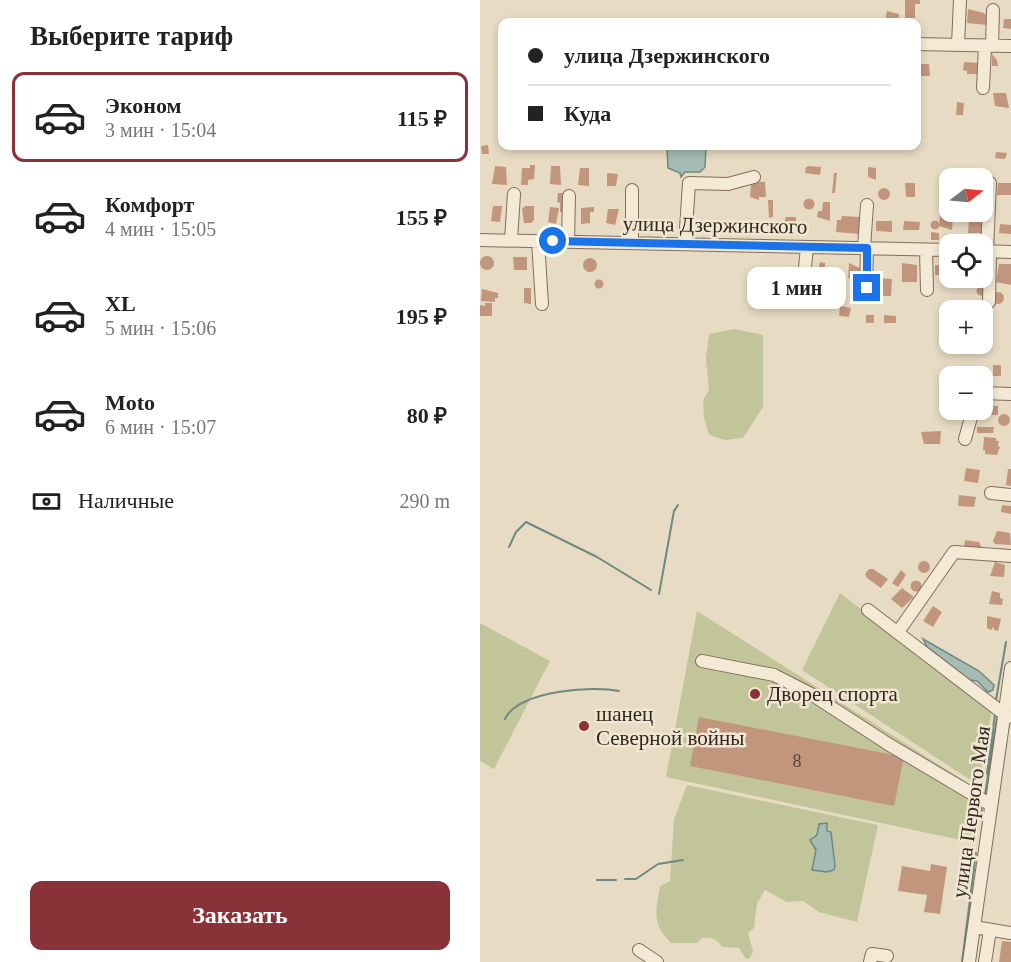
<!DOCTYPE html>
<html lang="ru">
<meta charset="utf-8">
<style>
:root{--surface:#fff;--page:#f6f6f6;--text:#222;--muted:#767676;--line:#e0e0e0;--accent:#893338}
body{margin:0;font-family:"Times New Roman",serif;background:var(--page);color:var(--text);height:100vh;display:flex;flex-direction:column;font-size:22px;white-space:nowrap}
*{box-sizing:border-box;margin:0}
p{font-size:20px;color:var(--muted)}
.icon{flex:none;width:33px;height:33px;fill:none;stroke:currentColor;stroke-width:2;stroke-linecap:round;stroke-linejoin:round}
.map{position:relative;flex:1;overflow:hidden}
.side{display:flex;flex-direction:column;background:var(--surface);width:480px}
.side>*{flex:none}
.guide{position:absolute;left:18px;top:18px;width:423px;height:132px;border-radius:12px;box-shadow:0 3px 9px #0003;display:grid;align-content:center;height:132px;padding:0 30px;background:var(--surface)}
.needle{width:39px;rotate:74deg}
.controls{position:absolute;left:459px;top:168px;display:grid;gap:12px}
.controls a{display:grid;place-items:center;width:54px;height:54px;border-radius:12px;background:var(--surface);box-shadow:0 3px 9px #0003;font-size:30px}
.end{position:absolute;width:27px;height:27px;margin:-14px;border:8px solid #1a73e8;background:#fff;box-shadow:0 0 0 3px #fff}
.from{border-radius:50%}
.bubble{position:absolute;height:42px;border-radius:12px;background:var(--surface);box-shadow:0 3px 9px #0003;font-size:20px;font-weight:700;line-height:42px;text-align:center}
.guide b{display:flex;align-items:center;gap:21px;height:57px;font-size:22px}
.guide b+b{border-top:2px solid var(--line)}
.guide i{width:15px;height:15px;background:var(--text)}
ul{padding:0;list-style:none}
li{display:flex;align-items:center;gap:18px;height:90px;margin:0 12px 9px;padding:0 18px;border:3px solid transparent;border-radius:12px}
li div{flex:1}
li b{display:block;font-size:22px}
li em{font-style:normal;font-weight:700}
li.active{border-color:var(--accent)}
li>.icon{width:54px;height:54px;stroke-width:1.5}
h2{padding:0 30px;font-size:27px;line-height:72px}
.pay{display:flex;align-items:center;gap:15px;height:66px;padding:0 30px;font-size:22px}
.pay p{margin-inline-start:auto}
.primary-button{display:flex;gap:12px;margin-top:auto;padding:12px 30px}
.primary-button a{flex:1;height:69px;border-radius:12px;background:var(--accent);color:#fff;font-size:24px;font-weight:700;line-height:69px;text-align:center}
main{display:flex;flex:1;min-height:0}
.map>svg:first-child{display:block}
.green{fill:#c2c599;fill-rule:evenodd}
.water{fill:#a5bcb4;stroke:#6d8980;stroke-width:1.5}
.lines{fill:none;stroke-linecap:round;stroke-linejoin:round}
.stream{stroke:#6d8980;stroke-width:2}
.building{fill:#c2967d}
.minor-casing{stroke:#816d5c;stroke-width:14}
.minor{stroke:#f4e9d5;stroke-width:12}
.route{stroke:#1a73e8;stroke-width:8}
.poi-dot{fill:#893338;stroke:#f1e6d2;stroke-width:2}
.labels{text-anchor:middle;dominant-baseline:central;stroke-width:5;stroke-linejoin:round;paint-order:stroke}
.number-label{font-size:18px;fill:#564336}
.street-label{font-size:21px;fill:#32271e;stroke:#f1e6d2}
.poi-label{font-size:21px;fill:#32271e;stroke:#f1e6d2;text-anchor:start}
</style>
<main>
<section class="side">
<h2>Выберите тариф</h2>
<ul>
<li class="active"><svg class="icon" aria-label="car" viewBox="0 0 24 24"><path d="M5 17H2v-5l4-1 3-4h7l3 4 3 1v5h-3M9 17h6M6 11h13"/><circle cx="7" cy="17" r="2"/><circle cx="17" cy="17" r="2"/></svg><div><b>Эконом</b><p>3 мин · 15:04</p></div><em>115 ₽</em></li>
<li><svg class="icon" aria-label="car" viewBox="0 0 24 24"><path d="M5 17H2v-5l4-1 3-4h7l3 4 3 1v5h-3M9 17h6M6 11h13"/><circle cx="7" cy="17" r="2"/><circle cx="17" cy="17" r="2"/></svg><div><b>Комфорт</b><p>4 мин · 15:05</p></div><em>155 ₽</em></li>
<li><svg class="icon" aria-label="car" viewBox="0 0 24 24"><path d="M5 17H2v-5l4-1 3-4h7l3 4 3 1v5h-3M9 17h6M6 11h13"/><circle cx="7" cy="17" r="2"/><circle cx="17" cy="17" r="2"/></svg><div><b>XL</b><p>5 мин · 15:06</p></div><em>195 ₽</em></li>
<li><svg class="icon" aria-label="car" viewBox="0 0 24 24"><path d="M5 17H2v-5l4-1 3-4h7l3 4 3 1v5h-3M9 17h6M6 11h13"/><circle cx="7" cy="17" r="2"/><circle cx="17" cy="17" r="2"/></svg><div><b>Moto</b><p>6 мин · 15:07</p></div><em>80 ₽</em></li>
</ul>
<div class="pay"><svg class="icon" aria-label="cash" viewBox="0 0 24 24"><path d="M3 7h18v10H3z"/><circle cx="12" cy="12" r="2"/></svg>Наличные<p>290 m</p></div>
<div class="primary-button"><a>Заказать</a></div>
</section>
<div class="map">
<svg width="531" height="962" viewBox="0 0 531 962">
<rect width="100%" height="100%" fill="#e8dbc3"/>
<path class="green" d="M254,329L283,335V407L263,438L245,440L229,435L224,417L223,400L229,390L226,359L229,334Z
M360,593L512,710L498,785L322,670Z
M217,611L497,789L490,842L186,777Z
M0,623L70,661L14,769L0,761Z
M207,785L398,825L377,922L339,912L323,901L307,902L285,890L277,903L274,928L268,933L273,951L270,958L266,959L259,948L242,947C237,939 232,937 222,938L217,943H191C171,923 176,911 180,886L190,881L194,819ZM345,826L351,833L355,866L333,860L336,856L333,838L337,835L339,829Z"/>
<path class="water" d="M187,146H226L225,167L220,172H205L201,177L200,173L188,168Z
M443,639L499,671L514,685L513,690L508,692L497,681L490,680L447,647Z
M347,823V831L351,832L355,866L354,870L347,872L332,870L336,850L330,840L337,835L339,824Z"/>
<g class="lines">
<path class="stream" d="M29,547L36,532L46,522L117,557L171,590
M179,594L194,511L198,505
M516,700L526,642
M25,719C38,691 112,685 139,691
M507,774L515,714
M505,795L517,718
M501,816L502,807
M145,879H156L178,864L203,860
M117,880H136
M482,962L496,853"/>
</g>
<path class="building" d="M425,0H440V4H435V18H425Z
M488,9L504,13L507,16V25L487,23Z
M407,11L419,14V22H405Z
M524,19H531V29L523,28Z
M512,54L517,60L518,66H512Z
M484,62L499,63L498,74H487V71L483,70Z
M440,64H449L450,76H436V68H440Z
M513,93H526L529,108L515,106Z
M477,102L484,103L483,115H476Z
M8,145L9,154H2L1,146Z
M516,152L527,153L525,159L515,158Z
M50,165H55L54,179L48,180V185H41L42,168H50Z
M15,166L26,167L27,185L12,184Z
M71,166H80L81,185L70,184Z
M329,166L341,167L340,175L325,173L326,167Z
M388,167L396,168V180L388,177Z
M100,168H109V186L98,185Z
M127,173L138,174L136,186H127Z
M354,173H357L355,193H352Z
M274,181L285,182L286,197H279V200L270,197L271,184H274Z
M425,183H435V197H426Z
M518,183H531V195H517Z
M461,185L470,186V195L463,193Z
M398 194a6 6 0 1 1 12 0a6 6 0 1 1-12 0Z
M78,193H85V213L80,212V203L77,202Z
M323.5 204a5.5 5.5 0 1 1 11 0a5.5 5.5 0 1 1-11 0Z
M288,200H293V217L289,218Z
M343,202H350V221L337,217L338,211H342Z
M13,206H22L20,222L11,221Z
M54,206V220L51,223H44L42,209L45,206Z
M70,207L79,208L76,224L68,222Z
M114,207V212H110V223L101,224V208Z
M128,209H139L135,225L126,223Z
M362,216L380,217L379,234L356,232L357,220H361Z
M460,216L473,217L472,230L459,226Z
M306,217H316V222L327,223V232H319V228L302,227Z
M489,219L503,223L502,233H488Z
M450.5 225a4.5 4.5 0 1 1 9 0a4.5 4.5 0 1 1-9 0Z
M396,221H412V232L396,231Z
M424,221L440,222L439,230H423Z
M520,224L531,225V234L519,233Z
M451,232L459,233V240H451Z
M0 263a7 7 0 1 1 14 0a7 7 0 1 1-14 0Z
M33,257H47V270H34Z
M103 265a7 7 0 1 1 14 0a7 7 0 1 1-14 0Z
M340,262L345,263V267H350V276H337Z
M369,263L380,268V278L377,280L368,278Z
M422,263L437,265V282H422Z
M519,264H531V285L516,282Z
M455,265L470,266V276L455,275Z
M400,278L412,279L411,296H399L397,292Z
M483,278H497V283L483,282Z
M114.5 284a4.5 4.5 0 1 1 9 0a4.5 4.5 0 1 1-9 0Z
M496.5 291a4.5 4.5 0 1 1 9 0a4.5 4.5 0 1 1-9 0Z
M44,288H51V304L44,303Z
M2,289L18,293V298H15V302L1,301Z
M512 298a6 6 0 1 1 12 0a6 6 0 1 1-12 0Z
M5,303H12V316H0V305L5,306Z
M360,306L371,308L369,317L359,316Z
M386,315H394V323H386Z
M404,315L416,316V323H404Z
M482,344H500V353H482Z
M513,365H521V376H513Z
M465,405H470V410H485V413L465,414Z
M503,406H518V415H503Z
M518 420a6 6 0 1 1 12 0a6 6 0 1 1-12 0Z
M497,427H514L513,433H497Z
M461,431L460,444H444L441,432Z
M504,437L516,438V441H519L518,446L520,447L517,455L505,454V450H503Z
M486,468L500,470L498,483L484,481Z
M528,469H531V486L526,485Z
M479,495L496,497L494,507L478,506Z
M522,505L531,506V514L521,512Z
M517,531L530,533L531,545L515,544L513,541Z
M485,540L499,542L502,548L484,547Z
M438 567a6 6 0 1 1 12 0a6 6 0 1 1-12 0Z
M515,562L525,565L524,577L510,576Z
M389,569H393L408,579L401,588L387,578L385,574Z
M421,570L426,575L418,587L412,583Z
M430.5 586a5.5 5.5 0 1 1 11 0a5.5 5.5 0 1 1-11 0Z
M422,588L434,597L422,608L411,599Z
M512,591L520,593V598L523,599L522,605L509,604Z
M453,606L462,612L453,627L443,621Z
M507,616L521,619L518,631L514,630V627L511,630L507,628Z
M219,717L424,757L414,806L210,766Z
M451,864L467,867L460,914L444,912L447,895L418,891L422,866L450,871Z
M522,941L531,942V962H519Z"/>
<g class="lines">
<g class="minor-casing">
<path id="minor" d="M436,44L531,46
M478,45L480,0
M512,46L513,10
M503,88L505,46
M152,190V243
M0,240L470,250
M31,240L34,194
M58,241L62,304
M88,241L89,196
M205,244L209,183L248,184L274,177
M384,248L387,205
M446,250L447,290
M502,251L531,252
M507,251L510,183
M324,278L327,247
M386,289L387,248
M509,302L510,251
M502,393L531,394
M485,439L493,410
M511,493L531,495
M388,610L528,717
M418,632L474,552L531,556
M222,661L294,675L331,694L408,744L511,805
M494,927L531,933
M159,950L177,962
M390,962L392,954L407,956
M489,962L531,668
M505,962L510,930"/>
</g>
<use href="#minor" class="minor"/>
</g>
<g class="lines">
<path class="route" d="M73,241L387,248V288"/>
</g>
<g class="poi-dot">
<circle cx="275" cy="694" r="6"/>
<circle cx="104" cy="726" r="6"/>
</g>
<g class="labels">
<g class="number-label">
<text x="317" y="761">8</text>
</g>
<g class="street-label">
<text transform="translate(235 225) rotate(1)">улица Дзержинского</text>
<text transform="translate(491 812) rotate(-82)">улица Первого Мая</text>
</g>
<g class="poi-label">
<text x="287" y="694">Дворец спорта</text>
<text x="116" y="714">шанец<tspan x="116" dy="24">Северной войны</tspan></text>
</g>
</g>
</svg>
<div class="controls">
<a><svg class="needle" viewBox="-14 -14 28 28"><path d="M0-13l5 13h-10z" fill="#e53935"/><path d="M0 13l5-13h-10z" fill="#767676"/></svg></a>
<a><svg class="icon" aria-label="locate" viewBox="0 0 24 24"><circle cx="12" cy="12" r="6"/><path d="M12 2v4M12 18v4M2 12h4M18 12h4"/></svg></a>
<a>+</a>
<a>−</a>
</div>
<i class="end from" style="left:73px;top:241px"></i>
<i class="end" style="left:387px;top:288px"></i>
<div class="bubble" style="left:267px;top:267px;width:99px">1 мин</div>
<div class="guide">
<b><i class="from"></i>улица Дзержинского</b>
<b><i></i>Куда</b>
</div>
</div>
</main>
